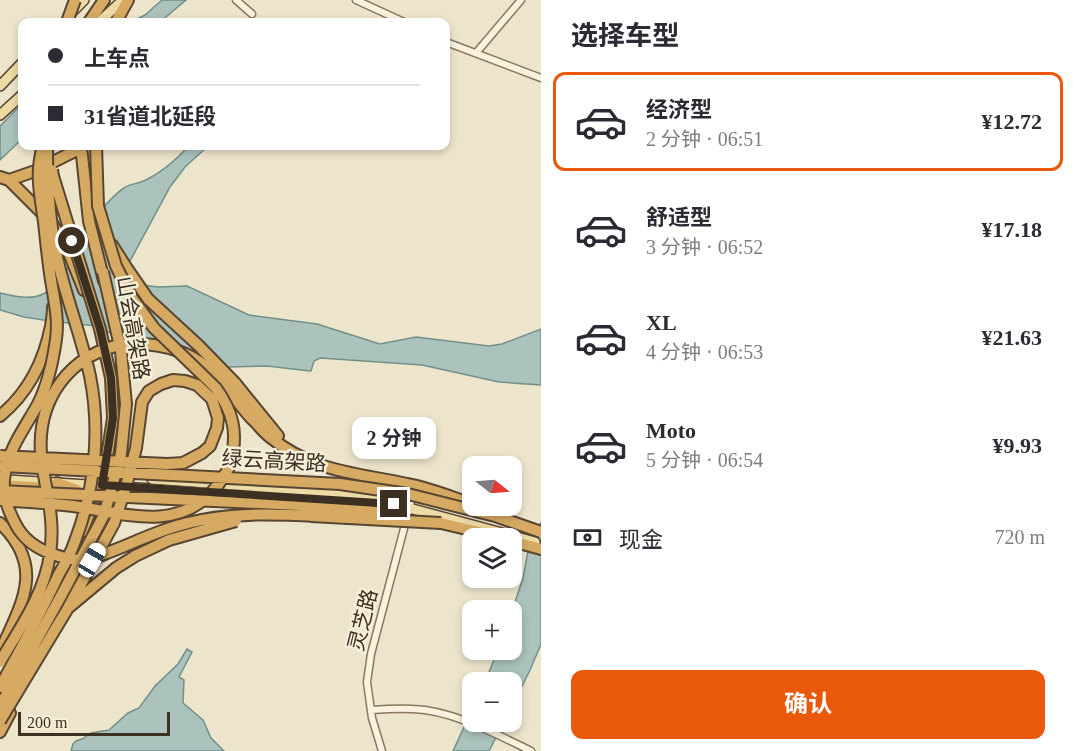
<!DOCTYPE html>
<html lang="zh">
<meta charset="utf-8">
<style>
:root{--surface:#fff;--page:#f7f7f7;--text:#2b2b33;--muted:#7c7c81;--line:#e1e1e2;--accent:#ea580c}
body{margin:0;font-family:"Times New Roman","Noto Sans SC",serif;background:var(--page);color:var(--text);height:100vh;display:flex;flex-direction:column;font-size:22px;white-space:nowrap}
*{box-sizing:border-box;margin:0}
p{font-size:20px;color:var(--muted)}
.icon{flex:none;width:33px;height:33px;fill:none;stroke:currentColor;stroke-width:2;stroke-linecap:round;stroke-linejoin:round}
.map{position:relative;flex:1;overflow:hidden}
.side{display:flex;flex-direction:column;background:var(--surface);width:534px}
.side>*{flex:none}
.guide{position:absolute;left:18px;top:18px;width:432px;height:132px;border-radius:12px;box-shadow:0 3px 9px #0003;display:grid;align-content:center;height:132px;padding:0 30px;background:var(--surface)}
.needle{width:39px;rotate:107deg}
.buttons{position:absolute;left:462px;top:456px;display:grid;gap:12px}
.buttons a{display:grid;place-items:center;width:60px;height:60px;border-radius:12px;background:var(--surface);box-shadow:0 3px 9px #0003;font-size:30px}
.scale{position:absolute;left:18px;bottom:15px;width:152px;box-sizing:border-box;padding-left:6px;border:3px solid #3b3022;border-top:0;font-size:16px;line-height:21px;white-space:nowrap;color:#3b3022;-webkit-text-stroke:4px #f5efda;paint-order:stroke}
.end{position:absolute;width:27px;height:27px;margin:-14px;border:8px solid #3b3022;background:#fff;box-shadow:0 0 0 3px #fff}
.from{border-radius:50%}
.bubble{position:absolute;height:42px;border-radius:12px;background:var(--surface);box-shadow:0 3px 9px #0003;font-size:20px;font-weight:700;line-height:42px;text-align:center}
.car{position:absolute;width:18px;height:36px;margin:-18px -9px;border-radius:8px;box-shadow:0 0 4px 2px #0007;background:linear-gradient(#fff 24%,#345 0 40%,#fff 0 76%,#345 0 86%,#fff 0)}
.guide b{display:flex;align-items:center;gap:21px;height:57px;font-size:22px}
.guide b+b{border-top:2px solid var(--line)}
.guide i{width:15px;height:15px;background:var(--text)}
ul{padding:0;list-style:none}
li{display:flex;align-items:center;gap:18px;height:99px;margin:0 12px 9px;padding:0 18px;border:3px solid transparent;border-radius:12px}
li div{flex:1}
li b{display:block;font-size:22px}
li em{font-style:normal;font-weight:700}
li.current{border-color:var(--accent)}
li>.icon{width:54px;height:54px;stroke-width:1.5}
h2{padding:0 30px;font-size:27px;line-height:72px}
.pay{display:flex;align-items:center;gap:15px;height:66px;padding:0 30px;font-size:22px}
.pay p{margin-inline-start:auto}
.button{display:flex;gap:12px;margin-top:auto;padding:12px 30px}
.button a{flex:1;height:69px;border-radius:12px;background:var(--accent);color:#fff;font-size:24px;font-weight:700;line-height:69px;text-align:center}
main{display:flex;flex:1;min-height:0}
.map>svg:first-child{display:block}
.water{fill:#abc2bd;stroke:#72908a;stroke-width:1.5}
.lines{fill:none;stroke-linecap:round;stroke-linejoin:round}
.street-casing{stroke:#897860;stroke-width:9}
.primary-casing{stroke:#584633;stroke-width:12}
.highway-casing{stroke:#584633;stroke-width:14}
.street{stroke:#f8f2de;stroke-width:6}
.primary{stroke:#eddba6;stroke-width:9}
.highway{stroke:#d6aa62;stroke-width:10}
.highway-bridge-casing{stroke:#584633;stroke-width:14;stroke-linecap:butt}
.highway-bridge{stroke:#d6aa62;stroke-width:10}
.route{stroke:#3b3022;stroke-width:8}
.labels{text-anchor:middle;dominant-baseline:central;stroke-width:5;stroke-linejoin:round;paint-order:stroke}
.street-label{font-size:21px;fill:#3b3022;stroke:#f5efda}
</style>
<main>
<div class="map">
<svg width="541" height="751" viewBox="0 0 541 751">
<rect width="100%" height="100%" fill="#ede5cb"/>
<path class="water" d="M162,0H186L160,22H131L145,15Z
M22,104V139L0,160V126Z
M188,146H208L185,167L170,187L130,261L129,267L142,285L158,287L187,286L249,315L317,324L380,344L416,337L489,346L502,344L541,329V385L499,382L422,365L320,358L314,361L311,371H310L267,366L228,367L208,364L178,358L157,347L134,344L96,326L50,321L24,317L0,310V293C15,296 31,301 45,293C71,277 75,244 92,221C97,213 116,193 124,188C129,184 136,184 141,182C157,176 178,159 188,146Z
M541,522V644L530,670L512,707V682H485L498,650H512V611L523,578L528,551Z
M187,649L192,652L179,677L184,680L183,703L203,720L211,738L224,751H71L73,744L76,741L82,739L91,733L109,730L128,713L139,708L155,686L178,664Z
M472,710V722H504L489,751H453Z"/>
<g class="lines">
<g class="street-casing">
<path id="street" d="M236,0L252,14
M356,0L404,22
M446,42L541,78
M476,53L521,0
M371,710C385,709 399,708 413,709C452,710 496,734 531,751
M382,751L372,718L367,682L371,654L412,498"/>
</g>
<g class="primary-casing">
<path id="primary" d="M71,13L84,0
M99,22L123,0
M0,86L22,63
M0,115L22,95
M152,479L390,496
M8,480L394,504L535,542"/>
</g>
<g class="highway-casing">
<path id="highway" d="M89,22L104,0
M116,22L128,0
M81,146L89,221L104,281
M0,177L9,180L52,223L67,248L84,290
M9,180L35,171L81,148
M112,245L126,267L148,299L199,346L235,383L278,436
M124,344C158,342 192,350 216,376C228,389 239,404 251,418C258,424 263,432 270,437C312,472 357,473 407,484C429,488 451,497 472,504
M0,416C28,393 44,361 51,326C52,320 53,314 53,307
M57,483L77,490L84,499
M0,485L48,488
M0,523C46,567 22,603 0,652
M441,523L504,538
M82,532L104,476L113,418L111,378
M512,541L541,549
M0,732L10,713"/>
</g>
<use href="#street" class="street"/>
<use href="#primary" class="primary"/>
<use href="#highway" class="highway"/>
<g class="highway-bridge-casing">
<path id="highway-bridge" d="M67,22L75,0
M43,146C35,173 40,194 44,222C46,241 48,261 51,280C54,300 59,319 56,339C53,361 48,384 38,404C26,426 9,448 5,473C1,492 7,508 16,525C23,538 36,548 50,553C62,558 77,561 90,559C96,558 101,555 107,553C134,543 160,529 188,523C231,512 274,514 318,516
M52,170L53,176L100,329L111,378
M0,456L167,464L183,463L202,453L210,446L217,428L218,418L212,399L197,385L185,381L173,380L161,384L149,391L142,402L136,448L125,490L114,523L68,608
M2,466L340,484L408,494L495,516L541,532
M0,491L300,505L364,510L390,514
M0,500C24,502 49,503 73,506C120,512 174,533 212,492C220,483 228,473 231,461C238,432 233,412 216,388L154,328L132,298L116,266L98,206L96,146
M311,516L441,523
M0,662C20,628 45,593 50,554C54,528 50,507 45,481C44,472 41,463 41,454C37,399 70,354 124,344
M0,687C20,650 41,613 59,574C65,564 71,553 75,541C95,489 101,431 90,376C82,339 68,303 59,266C50,227 47,189 47,149
M0,706L61,596L104,515L121,454L126,404L121,351L103,272
M0,721L68,608L116,568L135,556L169,540L236,521"/>
</g>
<use href="#highway-bridge" class="highway-bridge"/>
</g>
<g class="lines">
<path class="route" d="M72,241L100,329L111,378L113,418L102,485L394,504"/>
</g>
<g class="labels">
<g class="street-label">
<text transform="translate(133 328) rotate(80)">山会高架路</text>
<text transform="translate(274 461) rotate(3)">绿云高架路</text>
<text transform="translate(363 620) rotate(-76)">灵芝路</text>
</g>
</g>
</svg>
<div class="buttons">
<a><svg class="needle" viewBox="-14 -14 28 28"><path d="M0-13l5 13h-10z" fill="#e53935"/><path d="M0 13l5-13h-10z" fill="#7c7c81"/></svg></a>
<a><svg class="icon" aria-label="layers" viewBox="0 0 24 24"><path d="M12 4l9 5-9 5-9-5zM3 14l9 5 9-5"/></svg></a>
<a>+</a>
<a>−</a>
</div>
<div class="scale">200 m</div>
<i class="end from" style="left:72px;top:241px"></i>
<i class="end" style="left:394px;top:504px"></i>
<div class="bubble" style="left:352px;top:417px;width:84px">2 分钟</div>
<i class="car" style="left:92px;top:560px;rotate:30deg"></i>
<div class="guide">
<b><i class="from"></i>上车点</b>
<b><i></i>31省道北延段</b>
</div>
</div>
<section class="side">
<h2>选择车型</h2>
<ul>
<li class="current"><svg class="icon" aria-label="car" viewBox="0 0 24 24"><path d="M5 17H2v-5l4-1 3-4h7l3 4 3 1v5h-3M9 17h6M6 11h13"/><circle cx="7" cy="17" r="2"/><circle cx="17" cy="17" r="2"/></svg><div><b>经济型</b><p>2 分钟 · 06:51</p></div><em>¥12.72</em></li>
<li><svg class="icon" aria-label="car" viewBox="0 0 24 24"><path d="M5 17H2v-5l4-1 3-4h7l3 4 3 1v5h-3M9 17h6M6 11h13"/><circle cx="7" cy="17" r="2"/><circle cx="17" cy="17" r="2"/></svg><div><b>舒适型</b><p>3 分钟 · 06:52</p></div><em>¥17.18</em></li>
<li><svg class="icon" aria-label="car" viewBox="0 0 24 24"><path d="M5 17H2v-5l4-1 3-4h7l3 4 3 1v5h-3M9 17h6M6 11h13"/><circle cx="7" cy="17" r="2"/><circle cx="17" cy="17" r="2"/></svg><div><b>XL</b><p>4 分钟 · 06:53</p></div><em>¥21.63</em></li>
<li><svg class="icon" aria-label="car" viewBox="0 0 24 24"><path d="M5 17H2v-5l4-1 3-4h7l3 4 3 1v5h-3M9 17h6M6 11h13"/><circle cx="7" cy="17" r="2"/><circle cx="17" cy="17" r="2"/></svg><div><b>Moto</b><p>5 分钟 · 06:54</p></div><em>¥9.93</em></li>
</ul>
<div class="pay"><svg class="icon" aria-label="cash" viewBox="0 0 24 24"><path d="M3 7h18v10H3z"/><circle cx="12" cy="12" r="2"/></svg>现金<p>720 m</p></div>
<div class="button"><a>确认</a></div>
</section>
</main>
